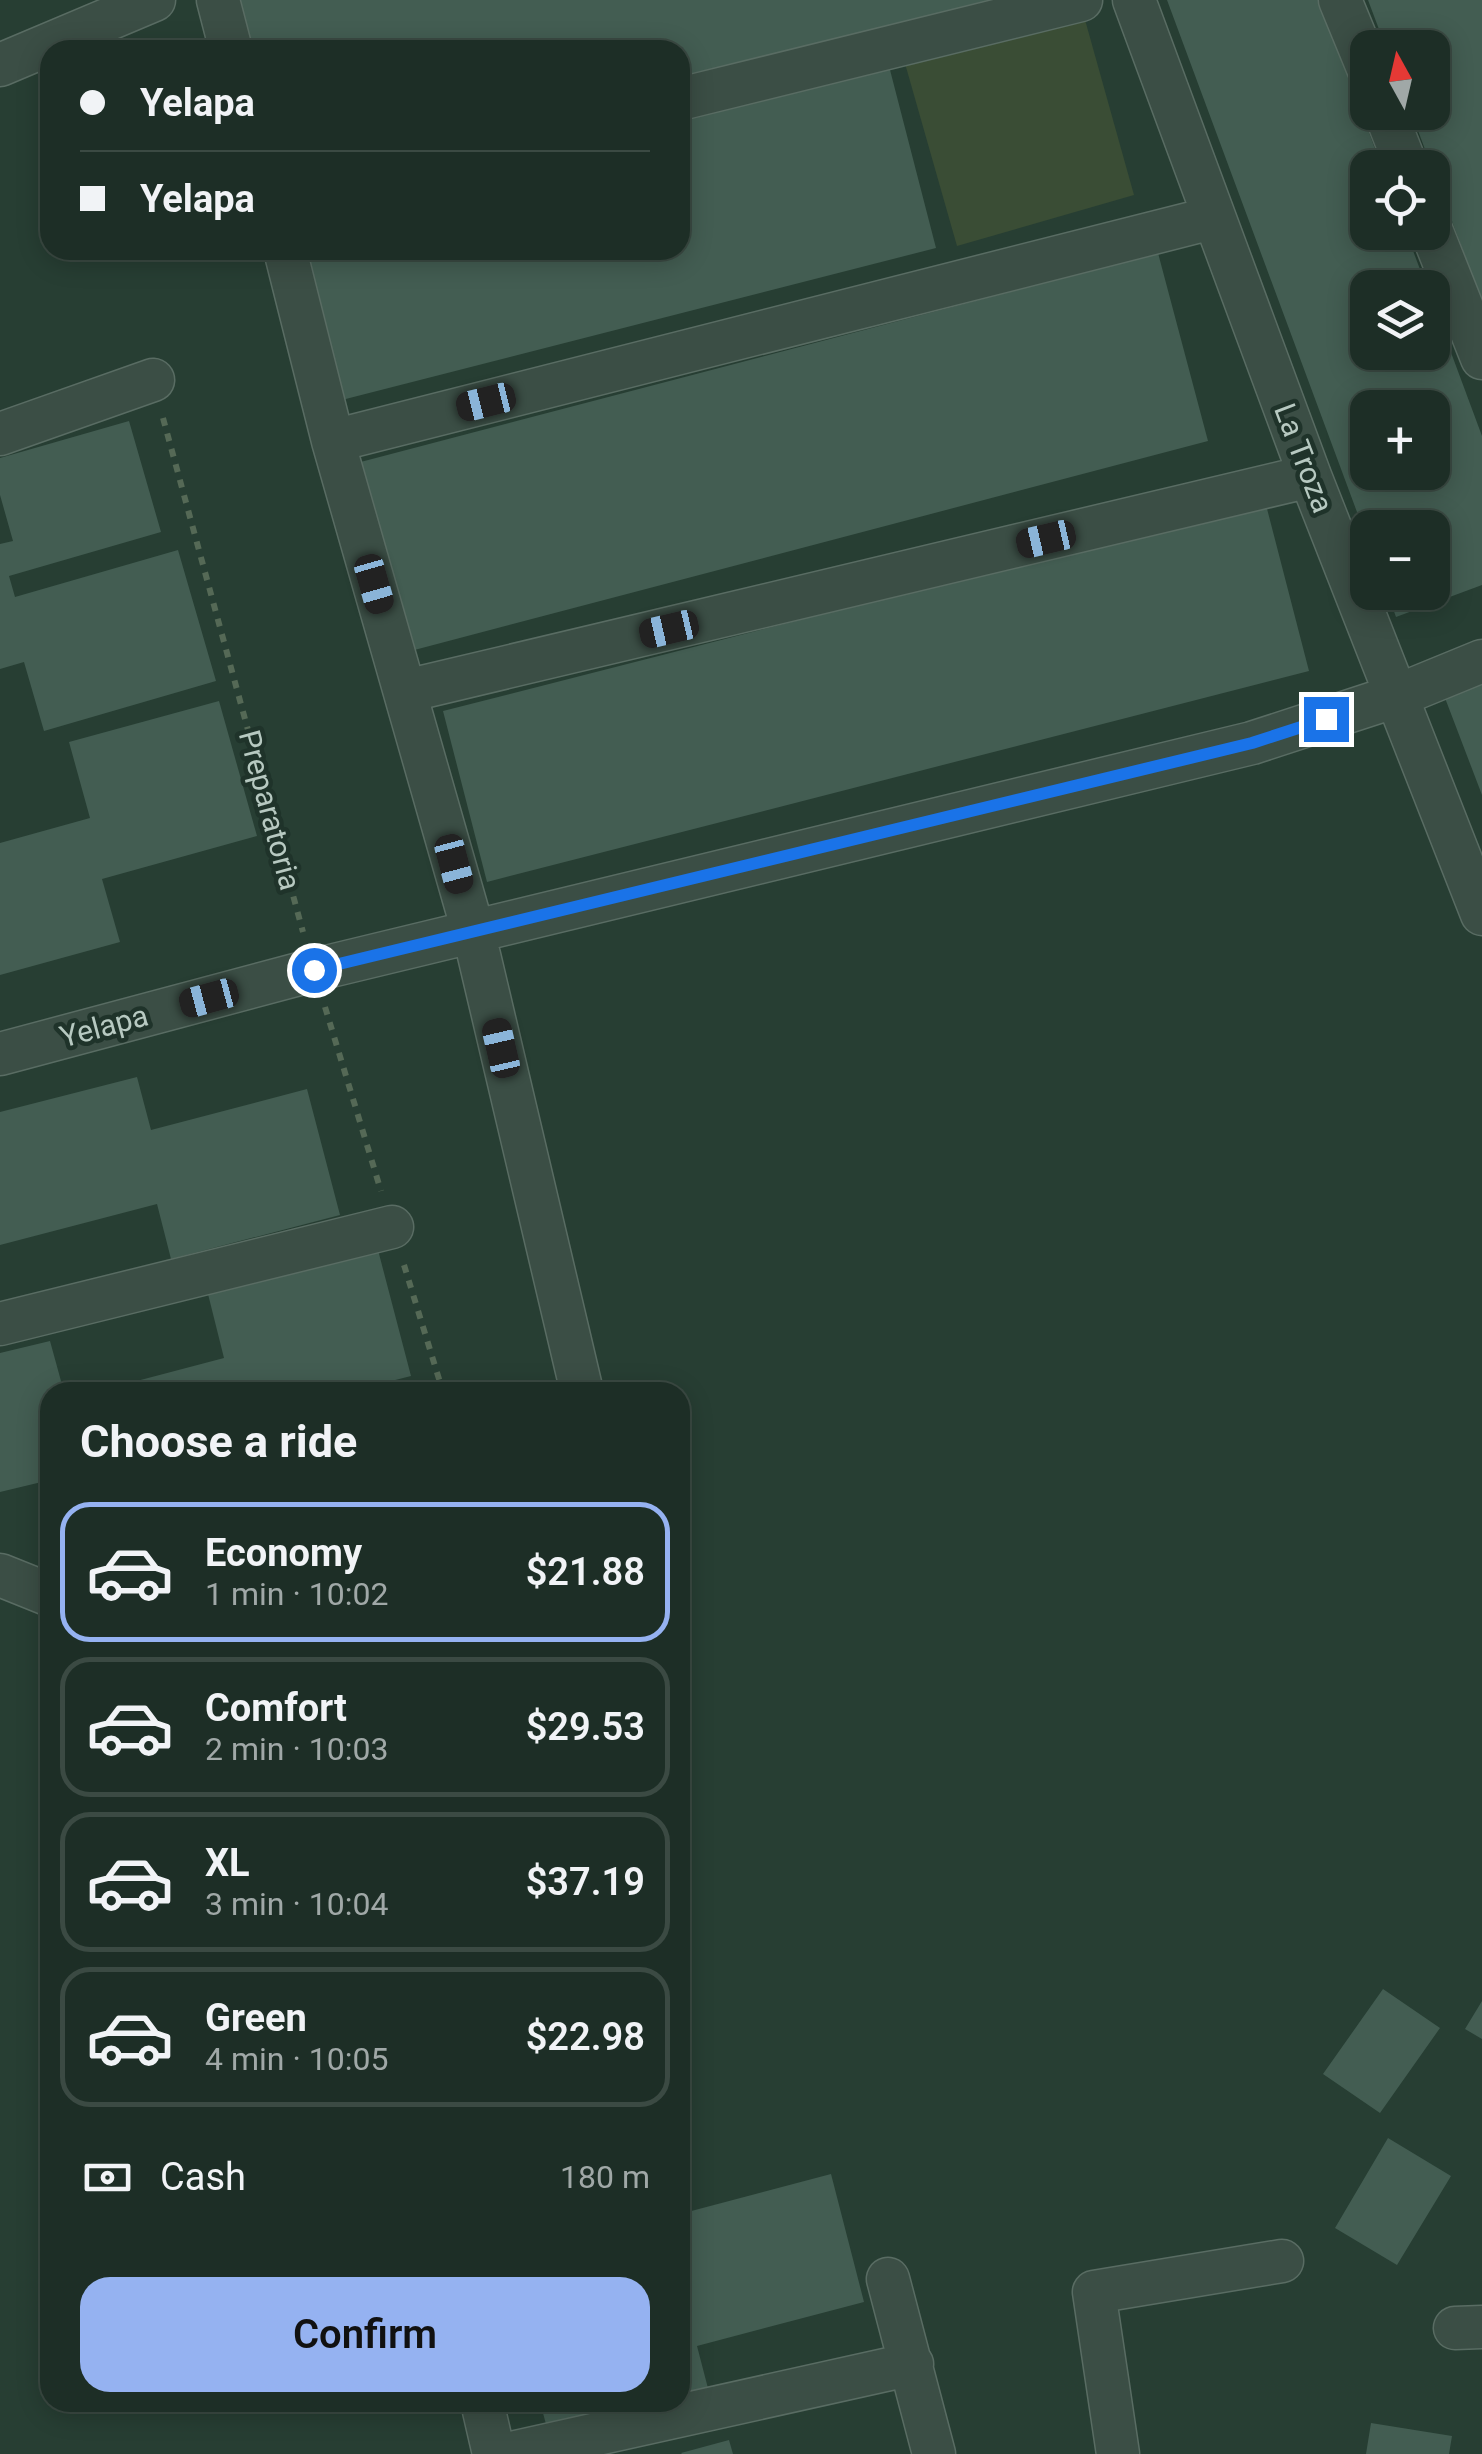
<!DOCTYPE html>
<meta charset="utf-8">
<style>
:root{--surface:#1d2e26;--page:#25362e;--text:#f1f3f6;--muted:#a0a8a7;--line:#3b4a43;--accent:#95b2f1}
body{margin:0;font-family:Roboto,sans-serif;background:var(--page);color:var(--text);height:100vh;display:flex;flex-direction:column;font-size:38px;white-space:nowrap}
*{box-sizing:border-box;margin:0}
p{font-size:32px;color:var(--muted)}
.icon{flex:none;width:55px;height:55px;fill:none;stroke:currentColor;stroke-width:2;stroke-linecap:round;stroke-linejoin:round}
.map{position:relative;flex:1;overflow:hidden}
.side{position:absolute;left:40px;top:1382px;width:650px;height:1030px;display:flex;flex-direction:column;background:var(--surface);border-radius:30px;box-shadow:0 5px 25px #0003,0 0 0 2px var(--line)}
.side>*{flex:none}
.guide{position:absolute;left:40px;top:40px;width:650px;height:220px;border-radius:30px;box-shadow:0 5px 25px #0003,0 0 0 2px var(--line);display:grid;align-content:center;height:220px;padding:0 40px;background:var(--surface)}
.needle{width:65px;rotate:352deg}
.buttons{position:absolute;left:1350px;top:30px;display:grid;gap:20px}
.buttons a{display:grid;place-items:center;width:100px;height:100px;border-radius:20px;background:var(--surface);box-shadow:0 5px 25px #0003,0 0 0 2px var(--line);font-size:50px}
.end{position:absolute;width:45px;height:45px;margin:-22px;border:12px solid #1a73e8;background:#fff;box-shadow:0 0 0 5px #fff}
.from{border-radius:50%}
.car{position:absolute;width:30px;height:60px;margin:-30px -15px;border-radius:12px;box-shadow:0 0 8px 2px #0007;background:linear-gradient(#222 24%,#8ab4d8 0 40%,#222 0 76%,#8ab4d8 0 86%,#222 0)}
.guide b{display:flex;align-items:center;gap:35px;height:95px;font-size:38px}
.guide b+b{border-top:2px solid var(--line)}
.guide i{width:25px;height:25px;background:var(--text)}
ul{padding:0;list-style:none}
li{display:flex;align-items:center;gap:30px;height:140px;margin:0 20px 15px;padding:0 20px;border:5px solid var(--line);border-radius:30px}
li div{flex:1}
li b{display:block;font-size:38px}
li em{font-style:normal;font-weight:600}
li.current{border-color:var(--accent)}
li>.icon{width:90px;height:90px;stroke-width:1.5}
h2{padding:0 40px;font-size:45px;line-height:120px}
.pay{display:flex;align-items:center;gap:25px;height:110px;padding:0 40px;font-size:38px}
.pay p{margin-inline-start:auto}
.primary-button{display:flex;gap:20px;margin-top:auto;padding:20px 40px}
.primary-button a{flex:1;height:115px;border-radius:30px;background:var(--accent);color:#111;font-size:40px;font-weight:600;line-height:115px;text-align:center}
.map>svg:first-child{display:block}
.green{fill:#3a4d35}
.building{fill:#435d52;fill-rule:evenodd}
.lines{fill:none;stroke-linecap:round;stroke-linejoin:round}
.minor-casing{stroke:#596c63;stroke-width:45}
.path{stroke:#556956;stroke-width:6;stroke-dasharray:8 8;stroke-linecap:butt}
.minor{stroke:#3b4e45;stroke-width:42}
.route{stroke:#1a73e8;stroke-width:12}
.labels{text-anchor:middle;dominant-baseline:central;stroke-width:9;stroke-linejoin:round;paint-order:stroke}
.street-label{font-size:30px;fill:#b7c9c1;stroke:#1f332a}
</style>
<div class="map">
<svg width="1482" height="2454" viewBox="0 0 1482 2454">
<rect width="100%" height="100%" fill="#273e33"/>
<path class="green" d="M1082,9L1134,195L957,246L904,60Z"/>
<path class="building" d="M237,0H1019L680,84V50H249Z
M1167,0H1320L1382,168H1368V232H1406L1427,288H1368V352H1432L1433,304L1482,436V585L1396,617L1387,592H1432V528H1368L1367,539ZM1368,408H1432V472H1368Z
M1368,0H1482V301L1411,112H1432V48H1386Z
M889,66L936,248L330,403L291,250H680V119Z
M1158,253L1208,441L403,653L353,464Z
M129,421L161,532L9,576L15,597L178,550L216,681L44,731L24,662L0,669V544L13,541L0,495V458Z
M1265,501L1309,671L487,882L443,711Z
M1482,683V795L1445,698Z
M219,701L257,836L102,879L120,942L0,975V843L90,818L69,742Z
M137,1077L151,1130L307,1089L340,1215L171,1259L157,1204L0,1245V1112Z
M378,1250L411,1376L348,1392H95L224,1358L208,1294Z
M50,1341L64,1392H50V1480L0,1492V1353Z
M1383,1989L1440,2028L1380,2113L1323,2074Z
M1482,2001V2039L1465,2029Z
M1388,2138L1451,2176L1397,2265L1335,2228Z
M831,2174L864,2302L697,2346L710,2396L550,2439L540,2402H680V2214Z
M1371,2423L1452,2436L1449,2454H1366Z
M729,2440L733,2454H682L681,2453Z"/>
<g class="lines">
<g class="minor-casing">
<path id="minor" d="M218,0L231,50
M1134,0L1310,476L1482,914
M1340,0L1368,68
M0,65L154,0
M680,99L1081,0
M1385,112L1407,168
M1432,232L1482,358
M285,250L333,441L474,934L582,1392
M0,434L153,380
M333,441L1212,218
M406,691L1310,476
M0,1054L314,970L1252,743L1399,695L1482,661
M0,1324L392,1227
M0,1575L50,1595
M888,2279L934,2454
M1455,2328L1482,2327
M482,2402L494,2454
M507,2454L912,2364
M1118,2454L1094,2292L1282,2261"/>
</g>
<path class="path" d="M163,418L303,932
M325,1007L381,1191
M404,1265L443,1392"/>
<use href="#minor" class="minor"/>
</g>
<g class="lines">
<path class="route" d="M314,970L1252,743L1326,719"/>
</g>
<g class="labels">
<g class="street-label">
<text transform="translate(1304 458) rotate(69)">La Troza</text>
<text transform="translate(270 810) rotate(75)">Preparatoria</text>
<text transform="translate(104 1026) rotate(-15)">Yelapa</text>
</g>
</g>
</svg>
<div class="buttons">
<a><svg class="needle" viewBox="-14 -14 28 28"><path d="M0-13l5 13h-10z" fill="#e53935"/><path d="M0 13l5-13h-10z" fill="#a0a8a7"/></svg></a>
<a><svg class="icon" aria-label="locate" viewBox="0 0 24 24"><circle cx="12" cy="12" r="6"/><path d="M12 2v4M12 18v4M2 12h4M18 12h4"/></svg></a>
<a><svg class="icon" aria-label="layers" viewBox="0 0 24 24"><path d="M12 4l9 5-9 5-9-5zM3 14l9 5 9-5"/></svg></a>
<a>+</a>
<a>−</a>
</div>
<i class="end from" style="left:314px;top:970px"></i>
<i class="end" style="left:1326px;top:719px"></i>
<i class="car" style="left:486px;top:402px;rotate:256deg"></i>
<i class="car" style="left:1046px;top:539px;rotate:257deg"></i>
<i class="car" style="left:374px;top:584px;rotate:164deg"></i>
<i class="car" style="left:669px;top:629px;rotate:257deg"></i>
<i class="car" style="left:454px;top:864px;rotate:165deg"></i>
<i class="car" style="left:209px;top:998px;rotate:255deg"></i>
<i class="car" style="left:501px;top:1048px;rotate:347deg"></i>
<div class="guide">
<b><i class="from"></i>Yelapa</b>
<b><i></i>Yelapa</b>
</div>
<section class="side">
<h2>Choose a ride</h2>
<ul>
<li class="current"><svg class="icon" aria-label="car" viewBox="0 0 24 24"><path d="M5 17H2v-5l4-1 3-4h7l3 4 3 1v5h-3M9 17h6M6 11h13"/><circle cx="7" cy="17" r="2"/><circle cx="17" cy="17" r="2"/></svg><div><b>Economy</b><p>1 min · 10:02</p></div><em>$21.88</em></li>
<li><svg class="icon" aria-label="car" viewBox="0 0 24 24"><path d="M5 17H2v-5l4-1 3-4h7l3 4 3 1v5h-3M9 17h6M6 11h13"/><circle cx="7" cy="17" r="2"/><circle cx="17" cy="17" r="2"/></svg><div><b>Comfort</b><p>2 min · 10:03</p></div><em>$29.53</em></li>
<li><svg class="icon" aria-label="car" viewBox="0 0 24 24"><path d="M5 17H2v-5l4-1 3-4h7l3 4 3 1v5h-3M9 17h6M6 11h13"/><circle cx="7" cy="17" r="2"/><circle cx="17" cy="17" r="2"/></svg><div><b>XL</b><p>3 min · 10:04</p></div><em>$37.19</em></li>
<li><svg class="icon" aria-label="car" viewBox="0 0 24 24"><path d="M5 17H2v-5l4-1 3-4h7l3 4 3 1v5h-3M9 17h6M6 11h13"/><circle cx="7" cy="17" r="2"/><circle cx="17" cy="17" r="2"/></svg><div><b>Green</b><p>4 min · 10:05</p></div><em>$22.98</em></li>
</ul>
<div class="pay"><svg class="icon" aria-label="cash" viewBox="0 0 24 24"><path d="M3 7h18v10H3z"/><circle cx="12" cy="12" r="2"/></svg>Cash<p>180 m</p></div>
<div class="primary-button"><a>Confirm</a></div>
</section>
</div>
